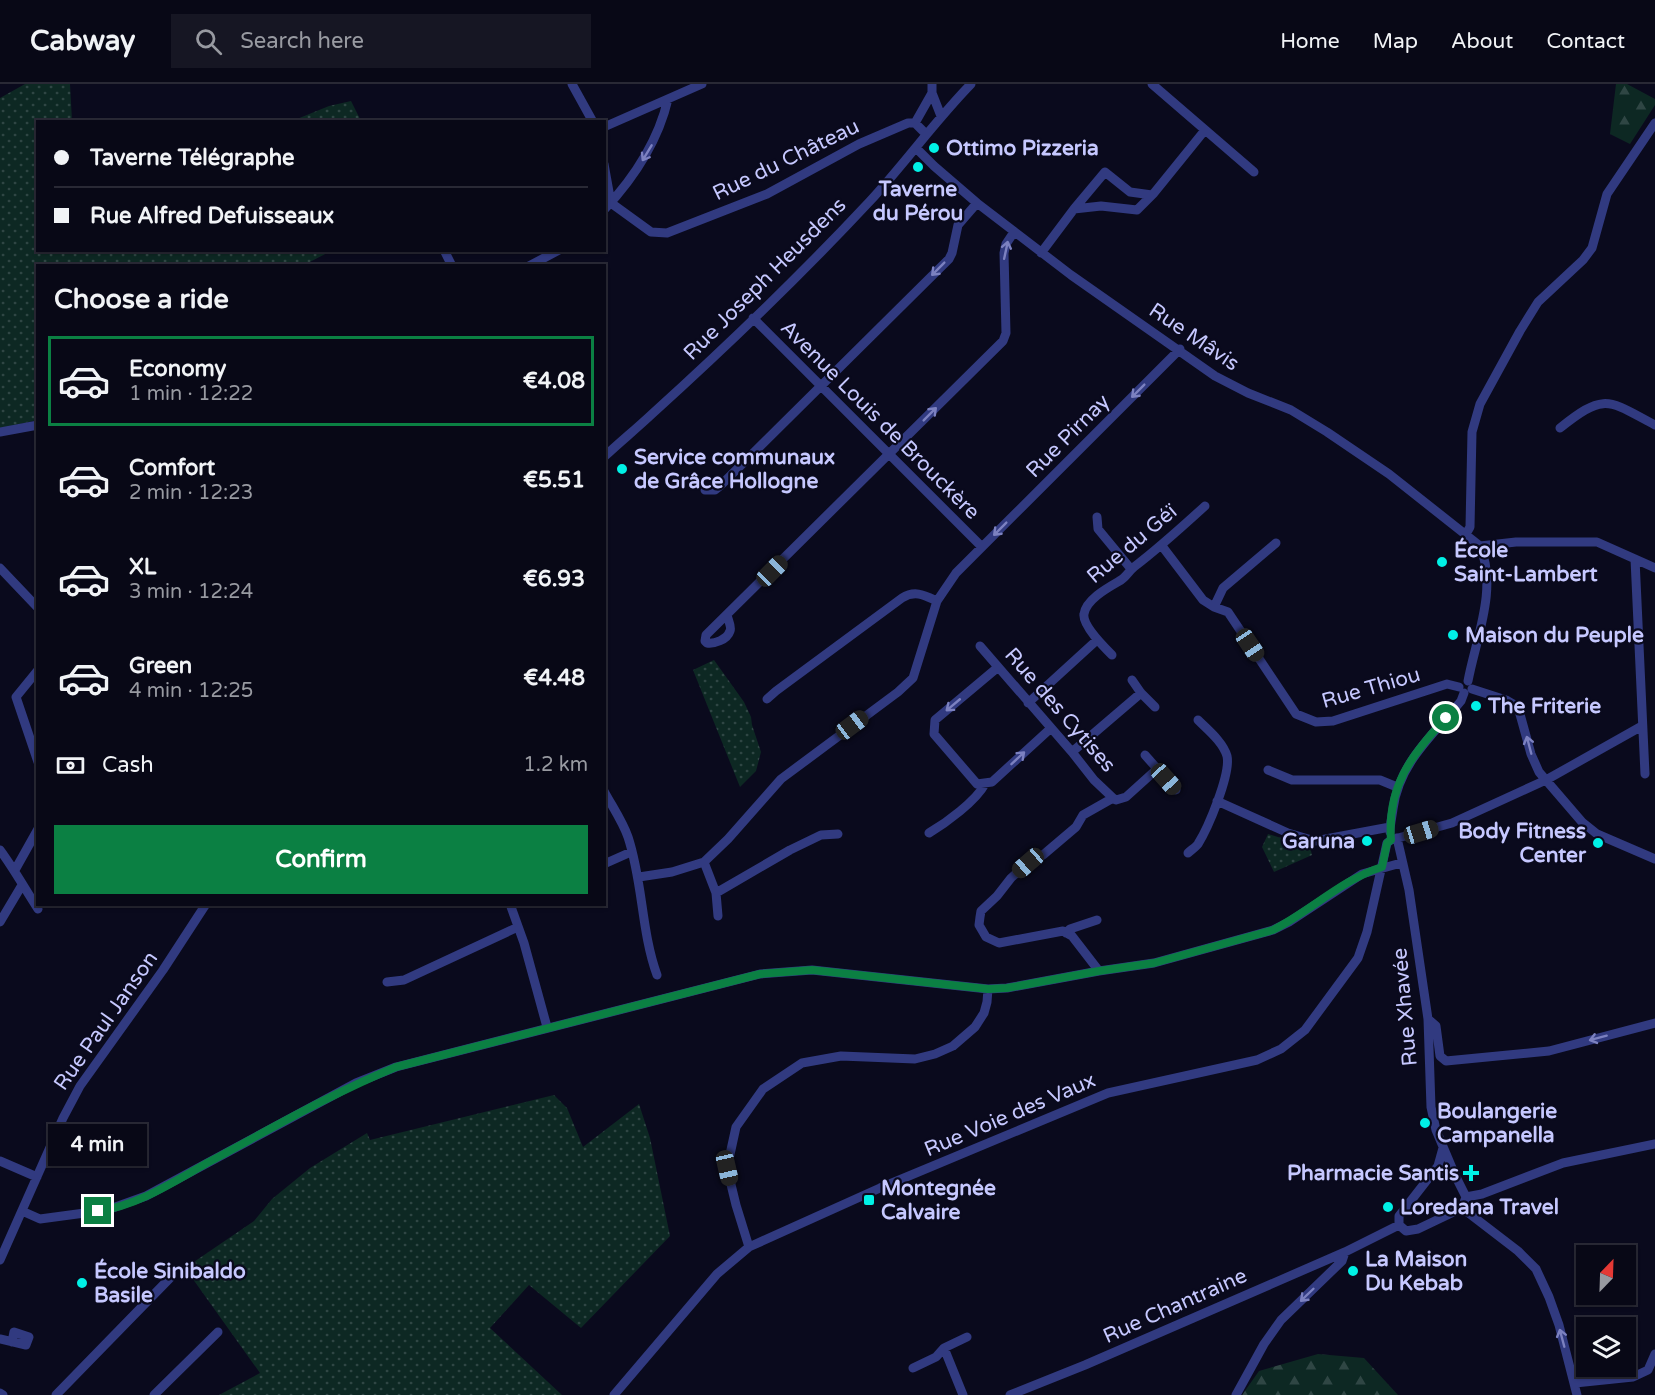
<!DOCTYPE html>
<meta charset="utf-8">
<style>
:root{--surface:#080816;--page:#161623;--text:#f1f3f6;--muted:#989aa1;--line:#292935;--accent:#0b8043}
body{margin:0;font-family:"Varela Round",sans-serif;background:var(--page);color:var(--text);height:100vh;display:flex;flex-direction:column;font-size:22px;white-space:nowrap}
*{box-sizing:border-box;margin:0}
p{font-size:20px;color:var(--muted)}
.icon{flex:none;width:33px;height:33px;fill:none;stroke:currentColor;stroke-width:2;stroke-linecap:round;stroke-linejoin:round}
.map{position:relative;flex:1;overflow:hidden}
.drawer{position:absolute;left:36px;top:180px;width:570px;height:642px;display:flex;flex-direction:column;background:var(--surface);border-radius:0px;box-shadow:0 2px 4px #0004,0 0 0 2px var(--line)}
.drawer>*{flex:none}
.guide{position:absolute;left:36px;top:36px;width:570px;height:132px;border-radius:0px;box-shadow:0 2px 4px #0004,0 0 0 2px var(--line);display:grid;align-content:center;height:132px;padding:0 18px;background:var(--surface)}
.needle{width:39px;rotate:23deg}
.fabs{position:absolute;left:1576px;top:1161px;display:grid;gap:12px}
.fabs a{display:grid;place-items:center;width:60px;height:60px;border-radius:0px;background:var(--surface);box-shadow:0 2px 4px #0004,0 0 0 2px var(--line);font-size:30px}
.end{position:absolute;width:27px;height:27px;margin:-14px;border:8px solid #0b8043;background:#fff;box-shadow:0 0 0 3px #fff}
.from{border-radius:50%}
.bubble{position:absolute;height:42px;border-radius:0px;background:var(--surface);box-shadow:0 2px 4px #0004,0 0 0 2px var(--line);font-size:20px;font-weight:800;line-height:42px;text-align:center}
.car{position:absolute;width:18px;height:36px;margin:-18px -9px;border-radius:8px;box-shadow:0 0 4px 2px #0007;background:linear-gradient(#222 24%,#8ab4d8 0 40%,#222 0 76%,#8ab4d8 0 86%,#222 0)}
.guide b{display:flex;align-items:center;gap:21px;height:57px;font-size:22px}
.guide b+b{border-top:2px solid var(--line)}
.guide i{width:15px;height:15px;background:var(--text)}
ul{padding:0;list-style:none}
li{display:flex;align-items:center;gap:18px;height:90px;margin:0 12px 9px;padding:0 6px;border:3px solid transparent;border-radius:0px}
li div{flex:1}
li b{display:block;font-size:22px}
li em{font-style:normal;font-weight:800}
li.selected{border-color:var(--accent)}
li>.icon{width:54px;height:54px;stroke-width:1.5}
h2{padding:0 18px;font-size:27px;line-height:72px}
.pay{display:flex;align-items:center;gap:15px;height:66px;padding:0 18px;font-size:22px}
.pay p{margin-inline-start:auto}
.primary-button{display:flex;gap:12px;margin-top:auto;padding:12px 18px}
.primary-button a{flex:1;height:69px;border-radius:0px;background:var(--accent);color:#fff;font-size:24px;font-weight:800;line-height:69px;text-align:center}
header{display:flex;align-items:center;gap:36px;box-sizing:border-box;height:84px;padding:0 30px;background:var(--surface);border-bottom:2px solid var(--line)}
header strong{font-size:28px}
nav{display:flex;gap:33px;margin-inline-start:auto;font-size:21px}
.search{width:420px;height:54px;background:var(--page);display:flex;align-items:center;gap:15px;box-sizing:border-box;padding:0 21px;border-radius:0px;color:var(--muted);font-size:22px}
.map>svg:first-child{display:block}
.grass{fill:url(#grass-dots)}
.forest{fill:url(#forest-firs)}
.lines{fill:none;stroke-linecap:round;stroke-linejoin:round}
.minor{stroke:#313a80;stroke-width:9}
.oneway{stroke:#7c81c0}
.route{stroke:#0b8043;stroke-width:8}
.poi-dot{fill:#00f1e6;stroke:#0a0a1d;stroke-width:2}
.labels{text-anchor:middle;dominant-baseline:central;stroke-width:4.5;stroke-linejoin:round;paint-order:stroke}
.poi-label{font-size:21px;font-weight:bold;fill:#c6c8ff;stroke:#0a0a1d;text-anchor:start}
.street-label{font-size:21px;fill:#c6c8ff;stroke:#0a0a1d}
</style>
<header>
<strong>Cabway</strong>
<div class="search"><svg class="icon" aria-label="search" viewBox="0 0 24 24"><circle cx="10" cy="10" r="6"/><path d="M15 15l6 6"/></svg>Search here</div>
<nav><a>Home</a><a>Map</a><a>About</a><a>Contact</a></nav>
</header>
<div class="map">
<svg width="1655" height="1311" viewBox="0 0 1655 1311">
<defs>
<pattern id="grass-dots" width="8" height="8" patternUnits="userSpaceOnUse" patternTransform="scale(1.5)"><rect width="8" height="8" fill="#0d2823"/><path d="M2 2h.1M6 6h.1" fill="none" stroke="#2f4644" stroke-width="1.8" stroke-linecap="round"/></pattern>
<pattern id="forest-firs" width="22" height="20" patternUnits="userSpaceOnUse" patternTransform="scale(1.5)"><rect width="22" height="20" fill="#0d2823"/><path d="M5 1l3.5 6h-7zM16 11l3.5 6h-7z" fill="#2f4644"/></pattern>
</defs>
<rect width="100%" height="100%" fill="#0a0a1d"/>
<path class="grass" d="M25,0H70L72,37L38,38V166L331,167L304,181L38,182L37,336L0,345V14Z
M351,17L361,37H292L329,22Z
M714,576L744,618L751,633L752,641L761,668L756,687L740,703L693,586Z
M1268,750L1310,763L1312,771L1274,788L1262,763Z
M554,1011L567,1024L583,1063L639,1020L650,1054L670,1152L581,1244L529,1201L490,1244L562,1311H219L260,1289L185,1184L254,1137L272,1115L310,1084L367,1049L370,1056Z"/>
<path class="forest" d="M1616,0H1627L1655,15V21L1630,60L1610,50Z
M1318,1270L1364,1274L1398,1311H1242L1259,1287Z"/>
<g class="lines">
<path class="minor" d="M572,0L593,38
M932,0V9L941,32
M1152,0L1254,88
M915,39L932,9
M604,43L702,0
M916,64L934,82L977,119L1071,191L1215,292L1248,309L1291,326L1327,348L1389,390L1480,462L1516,458H1597L1655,484
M604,80L611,119
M611,119L651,148L667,149L767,110L859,60L908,39H915L926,50
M1074,125L1105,88L1130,108L1152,111
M604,126C634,94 658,58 668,15
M444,166L452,182
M1041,169L1074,125L1101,122L1137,126L1154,109L1205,46
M529,182L559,166
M753,234L982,463
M1560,344C1605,308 1608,316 1655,341
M0,348L38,341
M604,373C620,358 636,345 652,330C727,262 801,191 870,117C905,79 935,37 971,0
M705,406H715L720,402L949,175L952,169L958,141L977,119
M1097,433L1098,445L1131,485
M1466,450L1470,443L1472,348L1480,320L1520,247L1538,218L1583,176L1592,164L1607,110L1655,39
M1162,462L1203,516L1214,523L1228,528L1296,630L1316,638L1333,637L1447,600L1459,603
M1635,475L1645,690
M0,484L38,524
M1214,523L1223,504L1276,459
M727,531C728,536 732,543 730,547C727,556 714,560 707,559L705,557L706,551L1003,257L1006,249L1004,169L1006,160L1014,148
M980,562L1072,668L1094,696L1113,714
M1112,571C1104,563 1082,541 1084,530C1086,515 1109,503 1121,496C1126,493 1129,487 1134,483C1159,464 1182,443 1205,422
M997,584L935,636L934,650L977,700L992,698L1050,645
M38,586L16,613L38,678
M1132,596L1141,609L1155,623
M1468,597C1476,554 1498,505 1480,462
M1472,605L1506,616L1518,623L1531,670L1539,688L1582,738L1597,750L1655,775
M767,615L776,607L902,514C915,506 924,511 937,517
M1028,619L1097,556
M1072,668L1141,609
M1145,671L1176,706
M1268,686L1292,696H1380L1397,703
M604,707C612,722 623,738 628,753C643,798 641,847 657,891
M1113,714L1116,716L1126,713L1157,685
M1217,717L1288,749L1315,757L1390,743
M1390,748C1390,740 1392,733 1393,725C1399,679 1433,651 1461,617L1464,609
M929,749C946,739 976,717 985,700
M1397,754L1409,806L1428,935L1431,1023L1436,1046L1455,1091
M0,766C14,785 25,805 38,825
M1188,769C1191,766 1196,763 1198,760C1208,744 1231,690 1227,672C1223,658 1208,646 1198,636
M704,778L716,809L718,832
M604,780L631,768
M15,786L38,745
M639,793L672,788L704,778L728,755L781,695L898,608L913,594L937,517L956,489L1180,265
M716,809L790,766L821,751L838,750
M510,820L524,859L547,943
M0,838L22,801
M1066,849L1070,845L1097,836
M1099,887L1072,852L1063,847L999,859L986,853L979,841L980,833L981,827L997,812L1011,794L1028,779L1043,771L1076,743L1083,731L1113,714
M387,898L404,896L518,843
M1428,935L1436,942L1440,972L1446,977L1549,967L1655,939
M0,1077L37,1093
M1466,1113L1482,1110L1563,1079L1655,1060
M1462,1124L1518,1167L1536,1185L1549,1213L1559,1241L1577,1311
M22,1127L40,1135L107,1126L146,1112L356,999L396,983L760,890L812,886L988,905L1007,904L1099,887L1154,879L1273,846L1289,838L1362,790L1401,779
M1399,1141L1406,1147L1418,1145L1462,1124L1466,1113L1455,1091L1445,1087L1433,1089
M1399,1141V1132L1438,1082L1443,1064
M749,1163L736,1121L727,1084L736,1043L763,1005L802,979L841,972L915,975L935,970L953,962L975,943L984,929L987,918L988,905
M0,1176L63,1034L80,1002L163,886L206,820
M0,1255L26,1261L29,1253L14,1248L12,1258
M913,1284L936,1273L944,1264
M1575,1299L1633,1293L1648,1286L1655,1270
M0,1309L3,1311
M56,1311L170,1194
M154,1311L218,1248
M614,1311L717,1190L749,1163L880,1104L1108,1009L1257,976L1281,965L1305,946L1358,874L1367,848L1387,759L1391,756L1452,739L1546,696L1642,642
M963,1311L944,1264L967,1253
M1010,1311L1085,1281L1345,1168L1399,1141
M1236,1311L1264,1260L1281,1236L1342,1177L1345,1168"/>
</g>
<defs><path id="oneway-shaft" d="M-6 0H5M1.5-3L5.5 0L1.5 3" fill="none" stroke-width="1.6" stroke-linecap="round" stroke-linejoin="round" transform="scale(1.5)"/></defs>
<g class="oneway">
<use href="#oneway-shaft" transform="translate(647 69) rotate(121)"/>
<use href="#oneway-shaft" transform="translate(1006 166) rotate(-78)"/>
<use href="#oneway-shaft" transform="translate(938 185) rotate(135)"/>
<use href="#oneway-shaft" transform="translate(1138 307) rotate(135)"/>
<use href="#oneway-shaft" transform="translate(930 330) rotate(-45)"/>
<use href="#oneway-shaft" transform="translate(1000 445) rotate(135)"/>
<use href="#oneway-shaft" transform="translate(953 621) rotate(140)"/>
<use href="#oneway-shaft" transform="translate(1529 661) rotate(-105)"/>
<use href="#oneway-shaft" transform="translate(1018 674) rotate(-43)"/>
<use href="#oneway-shaft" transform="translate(1598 954) rotate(165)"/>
<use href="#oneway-shaft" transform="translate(1307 1211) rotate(136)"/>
<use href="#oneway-shaft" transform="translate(1562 1254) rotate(-105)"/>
</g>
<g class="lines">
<path class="route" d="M98,1127C137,1122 173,1098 207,1079C269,1046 330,1010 396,983L760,890L812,886L988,905L1007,904L1099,887L1154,879L1273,846C1311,827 1341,796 1382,783L1387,759L1391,756C1387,703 1411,671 1446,634"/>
</g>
<g class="poi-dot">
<circle cx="934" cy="64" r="6"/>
<circle cx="918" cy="83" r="6"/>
<circle cx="622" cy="385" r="6"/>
<circle cx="1442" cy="478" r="6"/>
<circle cx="1453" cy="551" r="6"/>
<circle cx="1476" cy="622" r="6"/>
<circle cx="1367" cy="757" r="6"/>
<circle cx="1598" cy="759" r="6"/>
<circle cx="1425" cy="1039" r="6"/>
<path d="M1468 1080h6v6h6v6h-6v6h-6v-6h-6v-6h6z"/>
<rect x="863" y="1110" width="12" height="12" rx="3"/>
<circle cx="1388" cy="1123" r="6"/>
<circle cx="1353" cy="1187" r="6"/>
<circle cx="82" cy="1199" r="6"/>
</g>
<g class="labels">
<g class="poi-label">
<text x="946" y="64">Ottimo Pizzeria</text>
<text x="918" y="105" text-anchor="middle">Taverne<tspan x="918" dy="24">du Pérou</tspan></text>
<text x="634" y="373">Service communaux<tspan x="634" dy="24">de Grâce Hollogne</tspan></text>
<text x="1454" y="466">École<tspan x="1454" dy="24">Saint-Lambert</tspan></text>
<text x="1465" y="551">Maison du Peuple</text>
<text x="1488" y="622">The Friterie</text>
<text x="1586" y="747" text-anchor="end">Body Fitness<tspan x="1586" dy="24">Center</tspan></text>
<text x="1355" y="757" text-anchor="end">Garuna</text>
<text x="1437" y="1027">Boulangerie<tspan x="1437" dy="24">Campanella</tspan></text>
<text x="1459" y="1089" text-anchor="end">Pharmacie Santis</text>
<text x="881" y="1104">Montegnée<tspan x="881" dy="24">Calvaire</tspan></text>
<text x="1400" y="1123">Loredana Travel</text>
<text x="1365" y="1175">La Maison<tspan x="1365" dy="24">Du Kebab</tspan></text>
<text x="94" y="1187">École Sinibaldo<tspan x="94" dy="24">Basile</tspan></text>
</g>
<g class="street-label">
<text transform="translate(786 76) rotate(-26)">Rue du Château</text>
<text transform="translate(765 195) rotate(-45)">Rue Joseph Heusdens</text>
<text transform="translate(1194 253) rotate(34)">Rue Mâvis</text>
<text transform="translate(880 336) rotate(45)">Avenue Louis de Brouckère</text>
<text transform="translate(1068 352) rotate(-45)">Rue Pirnay</text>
<text transform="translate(1132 460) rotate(-40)">Rue du Géï</text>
<text transform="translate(1371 604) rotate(-16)">Rue Thiou</text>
<text transform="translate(1060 626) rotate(49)">Rue des Cytises</text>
<text transform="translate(1405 923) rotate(-95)">Rue Xhavée</text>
<text transform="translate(106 937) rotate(-55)">Rue Paul Janson</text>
<text transform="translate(1010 1031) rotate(-23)">Rue Voie des Vaux</text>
<text transform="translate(1175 1222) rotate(-24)">Rue Chantraine</text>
</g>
</g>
</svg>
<div class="fabs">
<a><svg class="needle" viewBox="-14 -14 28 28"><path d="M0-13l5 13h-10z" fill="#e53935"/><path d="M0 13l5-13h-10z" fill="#989aa1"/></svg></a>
<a><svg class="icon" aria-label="layers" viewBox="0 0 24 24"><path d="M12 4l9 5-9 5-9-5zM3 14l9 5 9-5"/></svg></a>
</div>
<i class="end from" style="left:1446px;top:634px"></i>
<i class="end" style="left:98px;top:1127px"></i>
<div class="bubble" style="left:48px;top:1040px;width:99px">4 min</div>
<i class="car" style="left:772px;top:487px;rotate:45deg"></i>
<i class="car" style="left:1250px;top:561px;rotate:146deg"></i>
<i class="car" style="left:852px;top:641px;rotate:53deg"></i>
<i class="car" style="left:1166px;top:695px;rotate:138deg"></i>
<i class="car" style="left:1421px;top:748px;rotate:73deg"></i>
<i class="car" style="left:1028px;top:779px;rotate:229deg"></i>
<i class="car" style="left:727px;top:1084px;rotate:167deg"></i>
<div class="guide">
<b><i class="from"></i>Taverne Télégraphe</b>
<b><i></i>Rue Alfred Defuisseaux</b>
</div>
<section class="drawer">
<h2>Choose a ride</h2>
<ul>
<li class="selected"><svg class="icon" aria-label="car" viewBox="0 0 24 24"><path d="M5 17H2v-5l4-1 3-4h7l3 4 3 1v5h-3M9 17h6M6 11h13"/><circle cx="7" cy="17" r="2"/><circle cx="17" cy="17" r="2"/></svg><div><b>Economy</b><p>1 min · 12:22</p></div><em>€4.08</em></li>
<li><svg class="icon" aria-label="car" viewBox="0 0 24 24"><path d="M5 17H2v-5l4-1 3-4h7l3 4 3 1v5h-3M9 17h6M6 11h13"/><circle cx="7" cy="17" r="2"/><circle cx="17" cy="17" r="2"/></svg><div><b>Comfort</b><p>2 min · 12:23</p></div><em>€5.51</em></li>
<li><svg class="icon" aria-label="car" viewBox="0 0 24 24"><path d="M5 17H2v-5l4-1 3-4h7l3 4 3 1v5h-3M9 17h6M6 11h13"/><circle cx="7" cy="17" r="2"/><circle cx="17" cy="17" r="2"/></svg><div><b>XL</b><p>3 min · 12:24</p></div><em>€6.93</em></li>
<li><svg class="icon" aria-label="car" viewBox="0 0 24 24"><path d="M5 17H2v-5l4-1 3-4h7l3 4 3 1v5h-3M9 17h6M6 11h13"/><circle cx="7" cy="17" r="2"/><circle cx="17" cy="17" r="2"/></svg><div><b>Green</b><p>4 min · 12:25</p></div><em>€4.48</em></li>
</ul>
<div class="pay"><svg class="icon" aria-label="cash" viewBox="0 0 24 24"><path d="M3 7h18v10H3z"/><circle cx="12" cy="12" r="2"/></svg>Cash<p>1.2 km</p></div>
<div class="primary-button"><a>Confirm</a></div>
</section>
</div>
